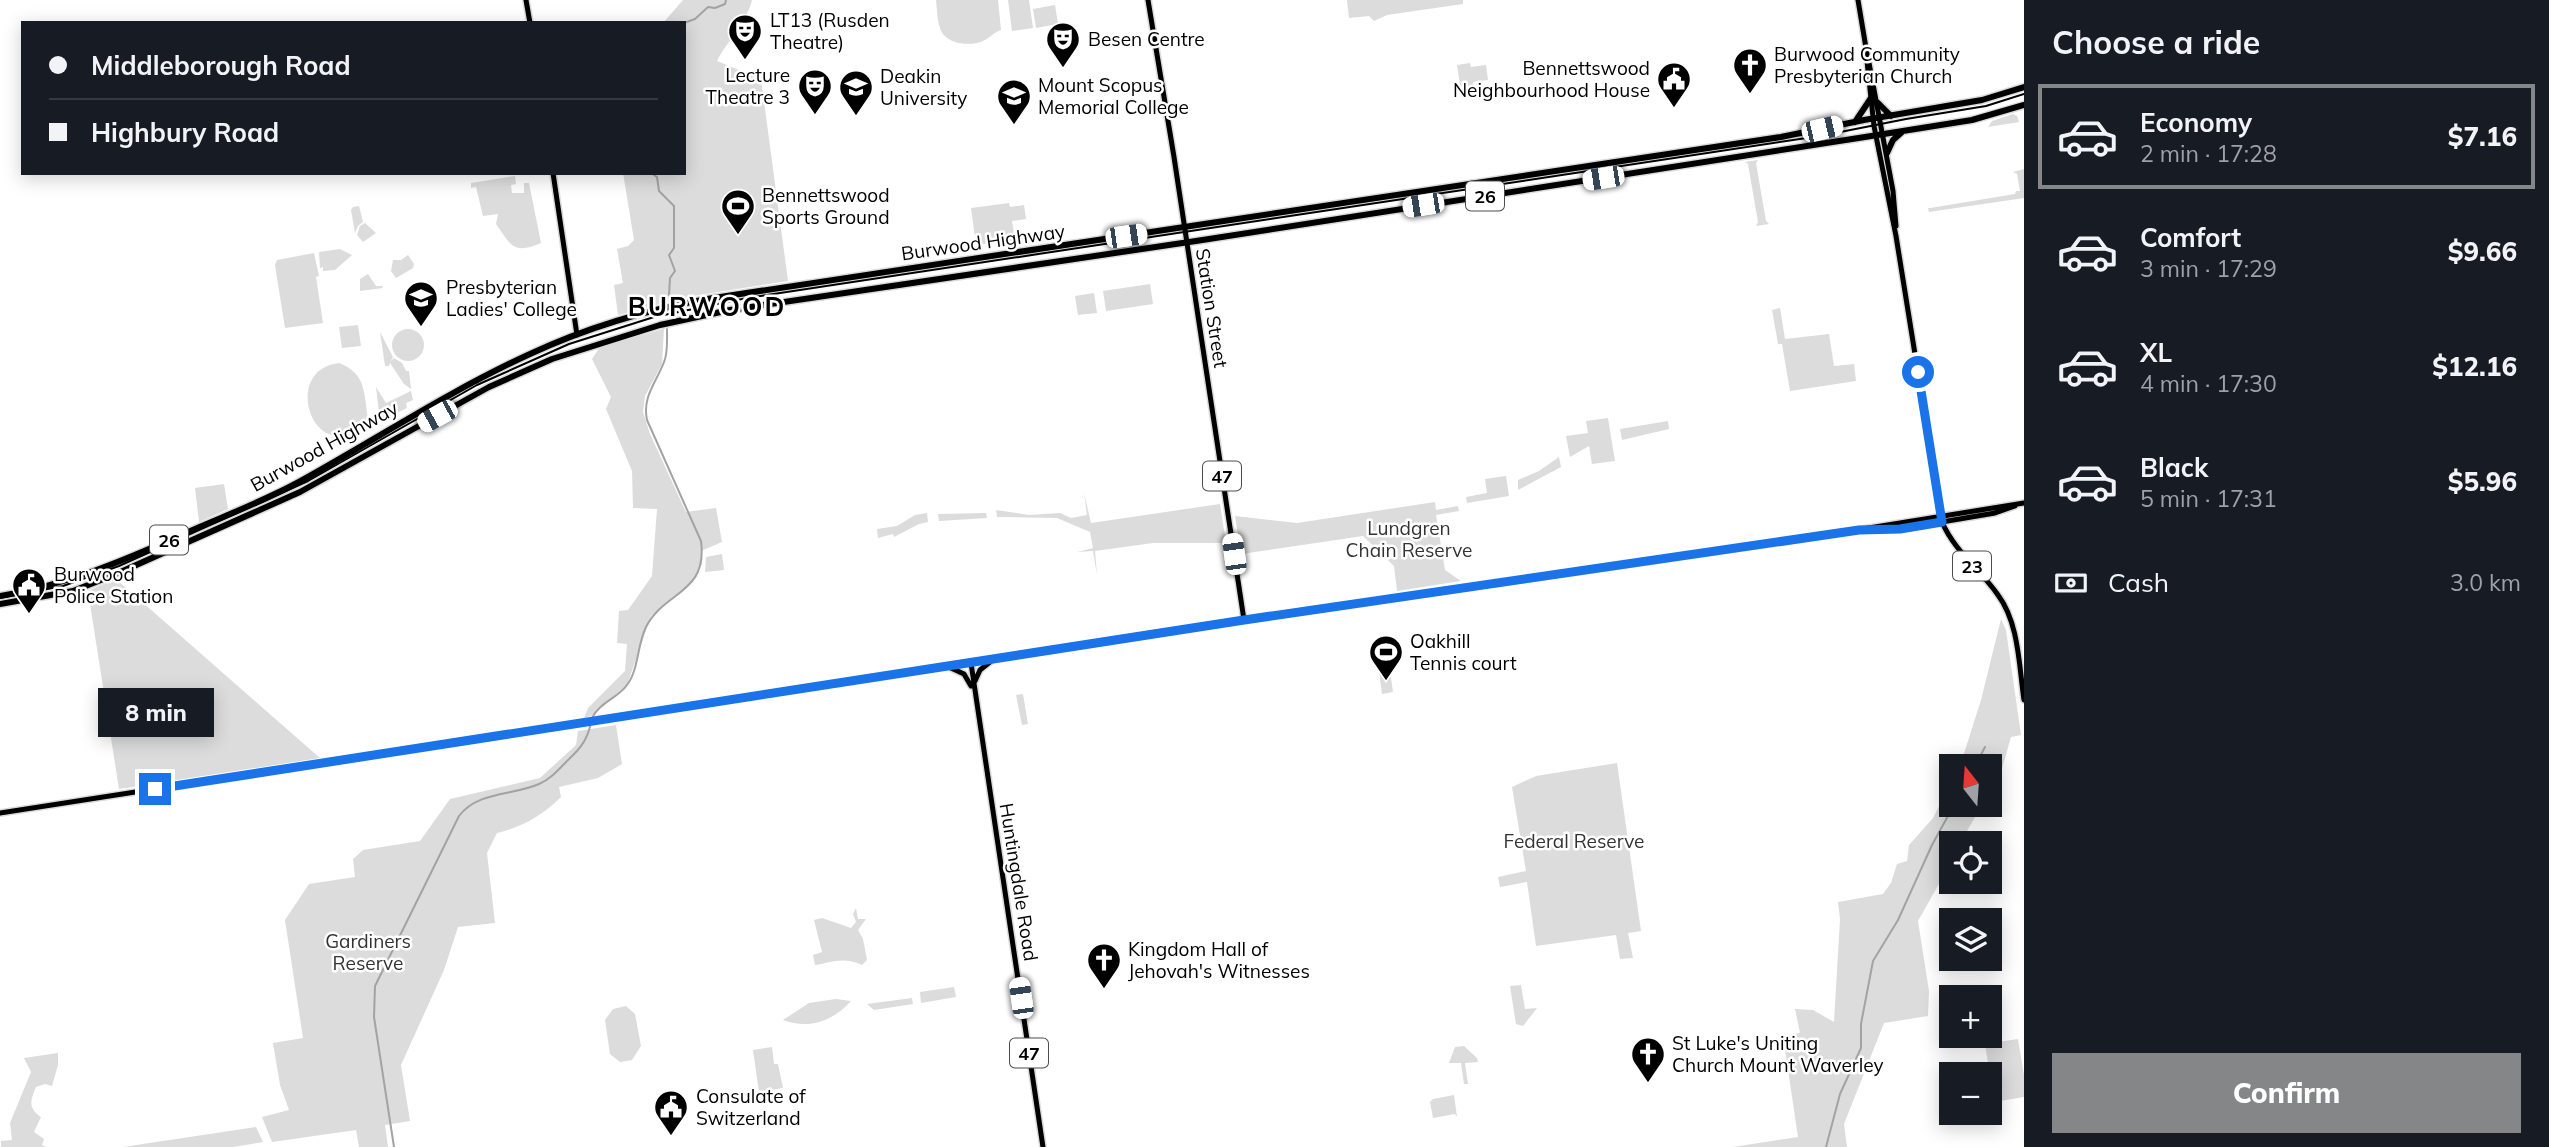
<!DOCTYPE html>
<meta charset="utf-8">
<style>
:root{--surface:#171b24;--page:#20242c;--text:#f1f3f6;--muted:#9ea1a6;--line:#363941;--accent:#858687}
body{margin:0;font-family:Mulish,sans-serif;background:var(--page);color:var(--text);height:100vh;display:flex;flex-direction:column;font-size:26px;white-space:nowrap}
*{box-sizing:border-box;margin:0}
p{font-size:23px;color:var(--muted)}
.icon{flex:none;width:38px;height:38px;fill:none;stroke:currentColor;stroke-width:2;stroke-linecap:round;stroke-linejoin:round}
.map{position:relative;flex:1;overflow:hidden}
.details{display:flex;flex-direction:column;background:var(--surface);width:525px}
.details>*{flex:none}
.hud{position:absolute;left:21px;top:21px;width:665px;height:154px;border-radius:0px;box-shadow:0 4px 18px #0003;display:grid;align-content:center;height:154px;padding:0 28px;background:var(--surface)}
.needle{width:46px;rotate:343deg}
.controls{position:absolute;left:1939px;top:754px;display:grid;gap:14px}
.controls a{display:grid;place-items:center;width:63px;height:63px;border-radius:0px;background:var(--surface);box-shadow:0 4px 18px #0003;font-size:35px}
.end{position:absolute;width:32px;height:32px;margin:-16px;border:9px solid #1a73e8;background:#fff;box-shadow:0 0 0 4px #fff}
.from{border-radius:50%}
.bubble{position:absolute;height:49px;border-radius:0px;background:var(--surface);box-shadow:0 4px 18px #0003;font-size:23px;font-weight:800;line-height:49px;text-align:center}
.car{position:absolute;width:21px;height:42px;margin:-21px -10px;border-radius:9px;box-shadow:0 0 5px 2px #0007;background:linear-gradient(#fff 24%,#345 0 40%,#fff 0 76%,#345 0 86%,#fff 0)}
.hud b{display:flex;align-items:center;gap:24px;height:66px;font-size:26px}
.hud b+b{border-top:2px solid var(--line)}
.hud i{width:18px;height:18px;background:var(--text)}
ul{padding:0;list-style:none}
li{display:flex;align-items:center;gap:21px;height:105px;margin:0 14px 10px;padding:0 14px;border:4px solid transparent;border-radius:0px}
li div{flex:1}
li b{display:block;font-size:26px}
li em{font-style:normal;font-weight:800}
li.on{border-color:var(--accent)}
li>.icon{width:63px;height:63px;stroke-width:1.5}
h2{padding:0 28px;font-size:32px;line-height:84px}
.pay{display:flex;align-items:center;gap:18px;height:77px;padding:0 28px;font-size:26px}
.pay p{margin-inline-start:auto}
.button{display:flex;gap:14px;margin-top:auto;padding:14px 28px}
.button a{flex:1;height:80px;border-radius:0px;background:var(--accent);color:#fff;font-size:28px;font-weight:800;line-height:80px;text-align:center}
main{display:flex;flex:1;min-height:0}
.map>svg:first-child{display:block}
.green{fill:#dcdcdc}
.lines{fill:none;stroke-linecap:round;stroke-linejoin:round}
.stream{stroke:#a3a3a3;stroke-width:2}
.primary-casing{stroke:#dbdbdb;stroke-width:8}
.highway-casing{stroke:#dbdbdb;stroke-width:9}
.primary{stroke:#000;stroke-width:5}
.highway{stroke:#000;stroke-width:6}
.tram{stroke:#000;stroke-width:2}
.route{stroke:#1a73e8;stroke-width:9}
.labels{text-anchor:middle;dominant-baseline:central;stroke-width:5;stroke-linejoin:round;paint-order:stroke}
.shield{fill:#fff;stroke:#4c4c4c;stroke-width:2}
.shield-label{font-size:18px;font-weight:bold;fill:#000}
.poi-label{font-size:19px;fill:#000;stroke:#fff;text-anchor:start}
.street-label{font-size:19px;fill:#000;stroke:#fff}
.park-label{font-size:19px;fill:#333;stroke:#fff}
.district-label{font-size:26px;font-weight:bold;letter-spacing:2px;fill:#000;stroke:#fff}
</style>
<main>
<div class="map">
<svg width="2024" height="1147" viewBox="0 0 2024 1147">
<rect width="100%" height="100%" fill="#fff"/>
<path class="green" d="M683,0H752C747,22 727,41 717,61L761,79L788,281L687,297L618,315L614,285L623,283L617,249L628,246L634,240L623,173H684V23H663Z
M936,0H998L1001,30C994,32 990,38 983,41C970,47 944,44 940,28C937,19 937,9 936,0Z
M1008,0H1029L1033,28L1012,31Z
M1347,0H1463V4L1387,15L1374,21L1369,16L1349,18Z
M1055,5L1058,24L1036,28L1033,9Z
M1470,63L1471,67L1486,65L1488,80L1473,82L1475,97L1462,98L1457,65Z
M2013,114L2017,116L2019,122L1988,127L1992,121Z
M1758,160L1756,163L1766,221L1769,224L1756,226L1758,222L1748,164L1745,162Z
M2024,169V198L1929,212L1928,208H1930L2015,194L2016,191H2020L2017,174L2013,172Z
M515,176L516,184L511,185L512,193H524V183H529L541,243C513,255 511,245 496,224L498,214L483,216L476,187L471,188V183Z
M1009,203L1010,207L1024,205L1026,219L1012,221L1015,240L976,245L971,208Z
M359,206L363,222L358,226L355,233L351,210L353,207Z
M365,223L376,233L363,242L357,235L360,226Z
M340,249L352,255L335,270L323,271V267L320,268L319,252Z
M314,253L319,276L316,277L323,323L285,328L275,265L277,260Z
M408,255L414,264L413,268L396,278L391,271L393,260H401Z
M368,274L376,286H382L383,288L360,291V279Z
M1150,284L1153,304L1106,311L1103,291Z
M1094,293L1097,313L1078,315L1075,296Z
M1780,308L1785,339L1829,334L1834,366L1854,364L1856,381L1790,391L1782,344H1778L1772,310Z
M358,325L361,346L342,348L339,327Z
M392 345a16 16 0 1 1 32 0a16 16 0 1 1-32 0Z
M664,329L662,364L645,396L643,412L650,434L686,512L716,508L722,542L701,551L702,564L693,580L651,616L627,685L591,716L584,718L588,708L625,671L627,644L617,643L619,611L628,610L652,576L657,509L633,508L632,471L606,409L611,397L592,359L600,347Z
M380,332L393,357L390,362L394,358L402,363L406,371H409L411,389L404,384L390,363L389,366H385Z
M339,363C366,373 364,393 368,419C316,476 278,370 339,363Z
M376,387L386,403L411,391L413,400L406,403L407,408L380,421Z
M1608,418L1615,461L1592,464L1589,446L1570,457L1566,436L1588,433L1586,421Z
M1668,421L1669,429L1622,440L1620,429Z
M1559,457L1561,467L1518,490V480L1539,471Z
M1506,476L1509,496L1467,503L1466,497L1487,493L1485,479Z
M224,484L228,509L199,522L195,488Z
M1084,493L1091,523L1220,504L1226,543H1153L1095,551L1097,575L1093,551L1077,552L1093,548L1090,532L1057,518L997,517L996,510L1029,515L1060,513L1071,518L1087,515Z
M1435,502L1436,510L1458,506L1459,511L1436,515L1445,570L1461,581L1397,591L1394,566L1363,536L1241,554L1235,516L1297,523Z
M927,513L928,522L919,524L894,537L893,534L878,538L877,529L897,526L915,515Z
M986,513L987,518L939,521L938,514Z
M722,554L724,570L705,572L706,557Z
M113,580H117L320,758L119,789L88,591Z
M2001,619L2006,630L2021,735L2011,737L2001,772L1990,792V766H1960L1981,700Z
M1390,671L1393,692L1382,694L1379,672Z
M1023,694L1028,724L1022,725L1016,695Z
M616,725L622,764L598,778L559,787L561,797C542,816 522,827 497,833L487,853L495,923L458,927L444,970L401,1065L410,1121L385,1125L388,1147H359L356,1130L272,1142L262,1117L289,1110L280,1085L273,1043L303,1038L285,920L309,884L355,877L353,859L363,850L420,841L450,799L540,778L576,745L578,731Z
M1617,763L1641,931L1628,933L1633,958L1620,959L1616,935L1536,946L1527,882L1500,887L1498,877L1526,871L1512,787L1536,776Z
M1951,783V805H1982L1967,831L1961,833L1957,843L1951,844V857L1944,875L1918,921L1929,991L1928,1016L1884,1023L1844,1124L1847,1147H1733L1798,1137L1783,1036L1800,1033L1795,1009L1813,1010L1834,1022L1840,919L1838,902L1883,894L1891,883L1897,864L1907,861L1909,845L1933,818Z
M856,908L858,919H866L858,930L863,939L867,960L862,965C842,956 831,963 815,965L813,955L822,952L814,920L822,918L851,928L856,922L853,914Z
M1521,985L1525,1009L1537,1008L1523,1026L1516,1024L1510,986Z
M954,987L956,997L921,1003L920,992Z
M912,998L913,1004L874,1010L867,1004Z
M836,999L851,1001C833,1021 809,1030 783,1020L809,1003Z
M626,1006L635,1014L641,1046L632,1060L620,1062L610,1054L605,1020L613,1009Z
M2018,1039L2024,1075V1097L1994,1102L1985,1044Z
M1464,1046L1477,1058L1478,1062L1465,1063L1468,1084H1464L1461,1063H1449L1455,1047Z
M772,1047L774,1064H778L783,1088L759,1092L753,1050Z
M58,1053V1065L52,1086L45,1084L36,1087C30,1101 28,1108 41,1117L34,1132L44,1139L42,1145L46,1147H1V1141L12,1140L10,1123L31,1072L24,1058Z
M1454,1095L1457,1117L1455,1114L1433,1118L1430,1102L1433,1099Z
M256,1127L263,1142L233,1147H123Z"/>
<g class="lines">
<path class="stream" d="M684,23L695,19L708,7L715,8L725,4L726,0
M651,173L657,177L659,191L674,206V248L669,255L675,271L670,278L669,296
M592,718C600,702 618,698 627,685C639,669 637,645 646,627C665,590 708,594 701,541L647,420C642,397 656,383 664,362C668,353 667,340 667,329
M1975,766L1985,747
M394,1147L374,1017L375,986L459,816C478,791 512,796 539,784C551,779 559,769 568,760C581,748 587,740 591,723
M1826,1147L1840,1094L1861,1048V1024L1873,961L1898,920L1932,845L1954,805"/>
<g class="primary-casing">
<path id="primary" d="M526,0L530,23
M1148,0L1174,157L1244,620
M1858,0L1867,54
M1866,52L1874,126L1896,236L1942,522C1955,552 1980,569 1998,595C2019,623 2019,666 2024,700
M1869,63L1893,191L1896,226
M553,173L577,335
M1866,530L1900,529L1995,513L2015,506
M971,663L1043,1147
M951,668L964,674L971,686
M975,681L980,670L990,662
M0,813L1244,620L1788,541L2024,503"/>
</g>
<g class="highway-casing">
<path id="highway" d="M1878,103L1891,116
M1855,122L1871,98
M1887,153L1893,140L1902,132
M0,596C63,586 123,561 181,535C219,518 260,503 297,483C375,440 449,391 530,354C586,328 646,310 707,299L1781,137L1864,120L1982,100L2024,87
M0,604L73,591L116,574L300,492L489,387L552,359L660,325L730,310L1196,241L1865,137L1972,120L2024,105"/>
</g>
<use href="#primary" class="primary"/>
<use href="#highway" class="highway"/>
<path class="tram" d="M0,598L63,586L119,566L308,481L477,385L569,344L654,317L747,298L1820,136L1906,119L1986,106L2024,94"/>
</g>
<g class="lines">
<path class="route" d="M155,789L1244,620L1859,530L1900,529L1942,522L1918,372"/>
</g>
<defs>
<g id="theatre-pin" transform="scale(1.75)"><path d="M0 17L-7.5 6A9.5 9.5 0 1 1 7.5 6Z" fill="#000" stroke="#fff"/><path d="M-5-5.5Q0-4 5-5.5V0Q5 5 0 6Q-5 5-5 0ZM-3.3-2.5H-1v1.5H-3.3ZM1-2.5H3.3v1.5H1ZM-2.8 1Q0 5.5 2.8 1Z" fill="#fff"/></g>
<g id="church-pin" transform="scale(1.75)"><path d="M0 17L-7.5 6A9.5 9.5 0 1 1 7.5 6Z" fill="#000" stroke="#fff"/><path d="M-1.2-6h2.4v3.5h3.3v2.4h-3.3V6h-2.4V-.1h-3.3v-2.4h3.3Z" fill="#fff"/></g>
<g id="civic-pin" transform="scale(1.75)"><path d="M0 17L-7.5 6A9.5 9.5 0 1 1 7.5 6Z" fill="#000" stroke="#fff"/><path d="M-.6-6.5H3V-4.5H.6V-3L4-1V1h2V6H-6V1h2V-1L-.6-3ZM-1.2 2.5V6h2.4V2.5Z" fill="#fff"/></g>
<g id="university-pin" transform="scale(1.75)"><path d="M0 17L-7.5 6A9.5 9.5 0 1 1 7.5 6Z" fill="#000" stroke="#fff"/><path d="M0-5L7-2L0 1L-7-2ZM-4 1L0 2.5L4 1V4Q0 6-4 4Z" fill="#fff"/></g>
<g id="school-pin" transform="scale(1.75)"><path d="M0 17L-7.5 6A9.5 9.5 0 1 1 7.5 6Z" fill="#000" stroke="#fff"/><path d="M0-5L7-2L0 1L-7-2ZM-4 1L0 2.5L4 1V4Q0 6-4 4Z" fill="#fff"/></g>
<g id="stadium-pin" transform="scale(1.75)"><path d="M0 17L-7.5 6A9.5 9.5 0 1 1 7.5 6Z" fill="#000" stroke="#fff"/><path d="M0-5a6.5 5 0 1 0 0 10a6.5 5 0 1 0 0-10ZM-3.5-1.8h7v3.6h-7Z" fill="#fff"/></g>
</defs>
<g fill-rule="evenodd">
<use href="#theatre-pin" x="745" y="31"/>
<use href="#theatre-pin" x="1063" y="39"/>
<use href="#church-pin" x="1750" y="65"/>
<use href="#civic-pin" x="1674" y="79"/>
<use href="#theatre-pin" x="815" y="86"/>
<use href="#university-pin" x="856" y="87"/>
<use href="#school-pin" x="1014" y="96"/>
<use href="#stadium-pin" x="738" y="206"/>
<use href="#school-pin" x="421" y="298"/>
<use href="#civic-pin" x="29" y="585"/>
<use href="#stadium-pin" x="1386" y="652"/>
<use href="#church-pin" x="1104" y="960"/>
<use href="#church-pin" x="1648" y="1054"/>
<use href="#civic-pin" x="671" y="1107"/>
</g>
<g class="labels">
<g class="shield">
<rect x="1466" y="181.5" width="38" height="29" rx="5"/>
<rect x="1203" y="461.5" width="38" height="29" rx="5"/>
<rect x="150" y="525.5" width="38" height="29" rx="5"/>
<rect x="1953" y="551.5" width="38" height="29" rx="5"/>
<rect x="1010" y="1038.5" width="38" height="29" rx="5"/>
</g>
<g class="shield-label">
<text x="1485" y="196">26</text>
<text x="1222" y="476">47</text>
<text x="169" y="540">26</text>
<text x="1972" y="566">23</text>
<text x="1029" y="1053">47</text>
</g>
<g class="poi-label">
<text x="770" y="20">LT13 (Rusden<tspan x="770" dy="22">Theatre)</tspan></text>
<text x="1088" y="39">Besen Centre</text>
<text x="1774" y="54">Burwood Community<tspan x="1774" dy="22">Presbyterian Church</tspan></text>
<text x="1650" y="68" text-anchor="end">Bennettswood<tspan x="1650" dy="22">Neighbourhood House</tspan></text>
<text x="790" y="75" text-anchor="end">Lecture<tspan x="790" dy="22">Theatre 3</tspan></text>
<text x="880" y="76">Deakin<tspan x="880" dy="22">University</tspan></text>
<text x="1038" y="85">Mount Scopus<tspan x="1038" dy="22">Memorial College</tspan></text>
<text x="762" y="195">Bennettswood<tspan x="762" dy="22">Sports Ground</tspan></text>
<text x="446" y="287">Presbyterian<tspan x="446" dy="22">Ladies' College</tspan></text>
<text x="54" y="574">Burwood<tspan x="54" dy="22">Police Station</tspan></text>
<text x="1410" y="641">Oakhill<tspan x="1410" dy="22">Tennis court</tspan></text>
<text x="1128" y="949">Kingdom Hall of<tspan x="1128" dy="22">Jehovah's Witnesses</tspan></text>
<text x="1672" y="1043">St Luke's Uniting<tspan x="1672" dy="22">Church Mount Waverley</tspan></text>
<text x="696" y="1096">Consulate of<tspan x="696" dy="22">Switzerland</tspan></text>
</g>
<g class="street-label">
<text transform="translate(983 242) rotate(-8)">Burwood Highway</text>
<text transform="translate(1212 308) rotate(81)">Station Street</text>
<text transform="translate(324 446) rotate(-29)">Burwood Highway</text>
<text transform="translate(1019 882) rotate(81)">Huntingdale Road</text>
</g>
<g class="park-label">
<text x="1409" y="528">Lundgren<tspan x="1409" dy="22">Chain Reserve</tspan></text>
<text x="1574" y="841">Federal Reserve</text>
<text x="368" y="941">Gardiners<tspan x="368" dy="22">Reserve</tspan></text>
</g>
<g class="district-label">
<text x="707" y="306">BURWOOD</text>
</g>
</g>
</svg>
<div class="controls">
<a><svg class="needle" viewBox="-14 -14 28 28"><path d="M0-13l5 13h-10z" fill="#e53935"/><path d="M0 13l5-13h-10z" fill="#9ea1a6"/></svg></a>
<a><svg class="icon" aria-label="locate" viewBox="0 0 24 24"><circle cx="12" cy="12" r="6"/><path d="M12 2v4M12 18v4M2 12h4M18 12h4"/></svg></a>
<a><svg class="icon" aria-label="layers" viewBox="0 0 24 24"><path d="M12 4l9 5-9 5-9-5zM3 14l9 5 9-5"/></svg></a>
<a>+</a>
<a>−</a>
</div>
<i class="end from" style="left:1918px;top:372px"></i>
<i class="end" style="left:155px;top:789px"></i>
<div class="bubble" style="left:98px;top:688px;width:116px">8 min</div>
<i class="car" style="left:1822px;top:129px;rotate:77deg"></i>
<i class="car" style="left:1603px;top:178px;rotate:261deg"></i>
<i class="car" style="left:1423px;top:205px;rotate:261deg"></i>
<i class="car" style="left:1126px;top:236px;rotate:82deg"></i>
<i class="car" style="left:437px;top:416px;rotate:241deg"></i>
<i class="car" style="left:1234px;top:554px;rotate:352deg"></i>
<i class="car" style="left:1021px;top:998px;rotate:352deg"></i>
<div class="hud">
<b><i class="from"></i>Middleborough Road</b>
<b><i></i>Highbury Road</b>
</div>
</div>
<section class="details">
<h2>Choose a ride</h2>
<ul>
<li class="on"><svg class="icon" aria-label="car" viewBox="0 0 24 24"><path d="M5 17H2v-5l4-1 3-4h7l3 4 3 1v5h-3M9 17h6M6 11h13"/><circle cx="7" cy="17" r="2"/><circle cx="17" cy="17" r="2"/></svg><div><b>Economy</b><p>2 min · 17:28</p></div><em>$7.16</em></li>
<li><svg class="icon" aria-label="car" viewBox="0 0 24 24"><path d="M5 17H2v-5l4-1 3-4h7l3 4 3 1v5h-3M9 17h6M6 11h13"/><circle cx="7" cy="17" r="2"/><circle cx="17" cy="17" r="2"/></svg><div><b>Comfort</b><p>3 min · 17:29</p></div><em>$9.66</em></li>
<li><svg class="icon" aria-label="car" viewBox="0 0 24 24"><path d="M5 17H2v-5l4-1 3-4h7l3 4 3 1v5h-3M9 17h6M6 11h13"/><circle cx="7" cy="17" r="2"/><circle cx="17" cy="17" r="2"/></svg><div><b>XL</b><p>4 min · 17:30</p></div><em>$12.16</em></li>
<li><svg class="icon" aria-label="car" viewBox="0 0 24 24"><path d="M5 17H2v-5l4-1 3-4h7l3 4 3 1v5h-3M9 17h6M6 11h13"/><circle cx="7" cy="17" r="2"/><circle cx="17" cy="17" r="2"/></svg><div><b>Black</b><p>5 min · 17:31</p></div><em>$5.96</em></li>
</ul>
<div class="pay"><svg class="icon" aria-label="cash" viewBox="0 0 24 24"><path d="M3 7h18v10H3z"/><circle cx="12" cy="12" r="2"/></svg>Cash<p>3.0 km</p></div>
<div class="button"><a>Confirm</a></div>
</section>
</main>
